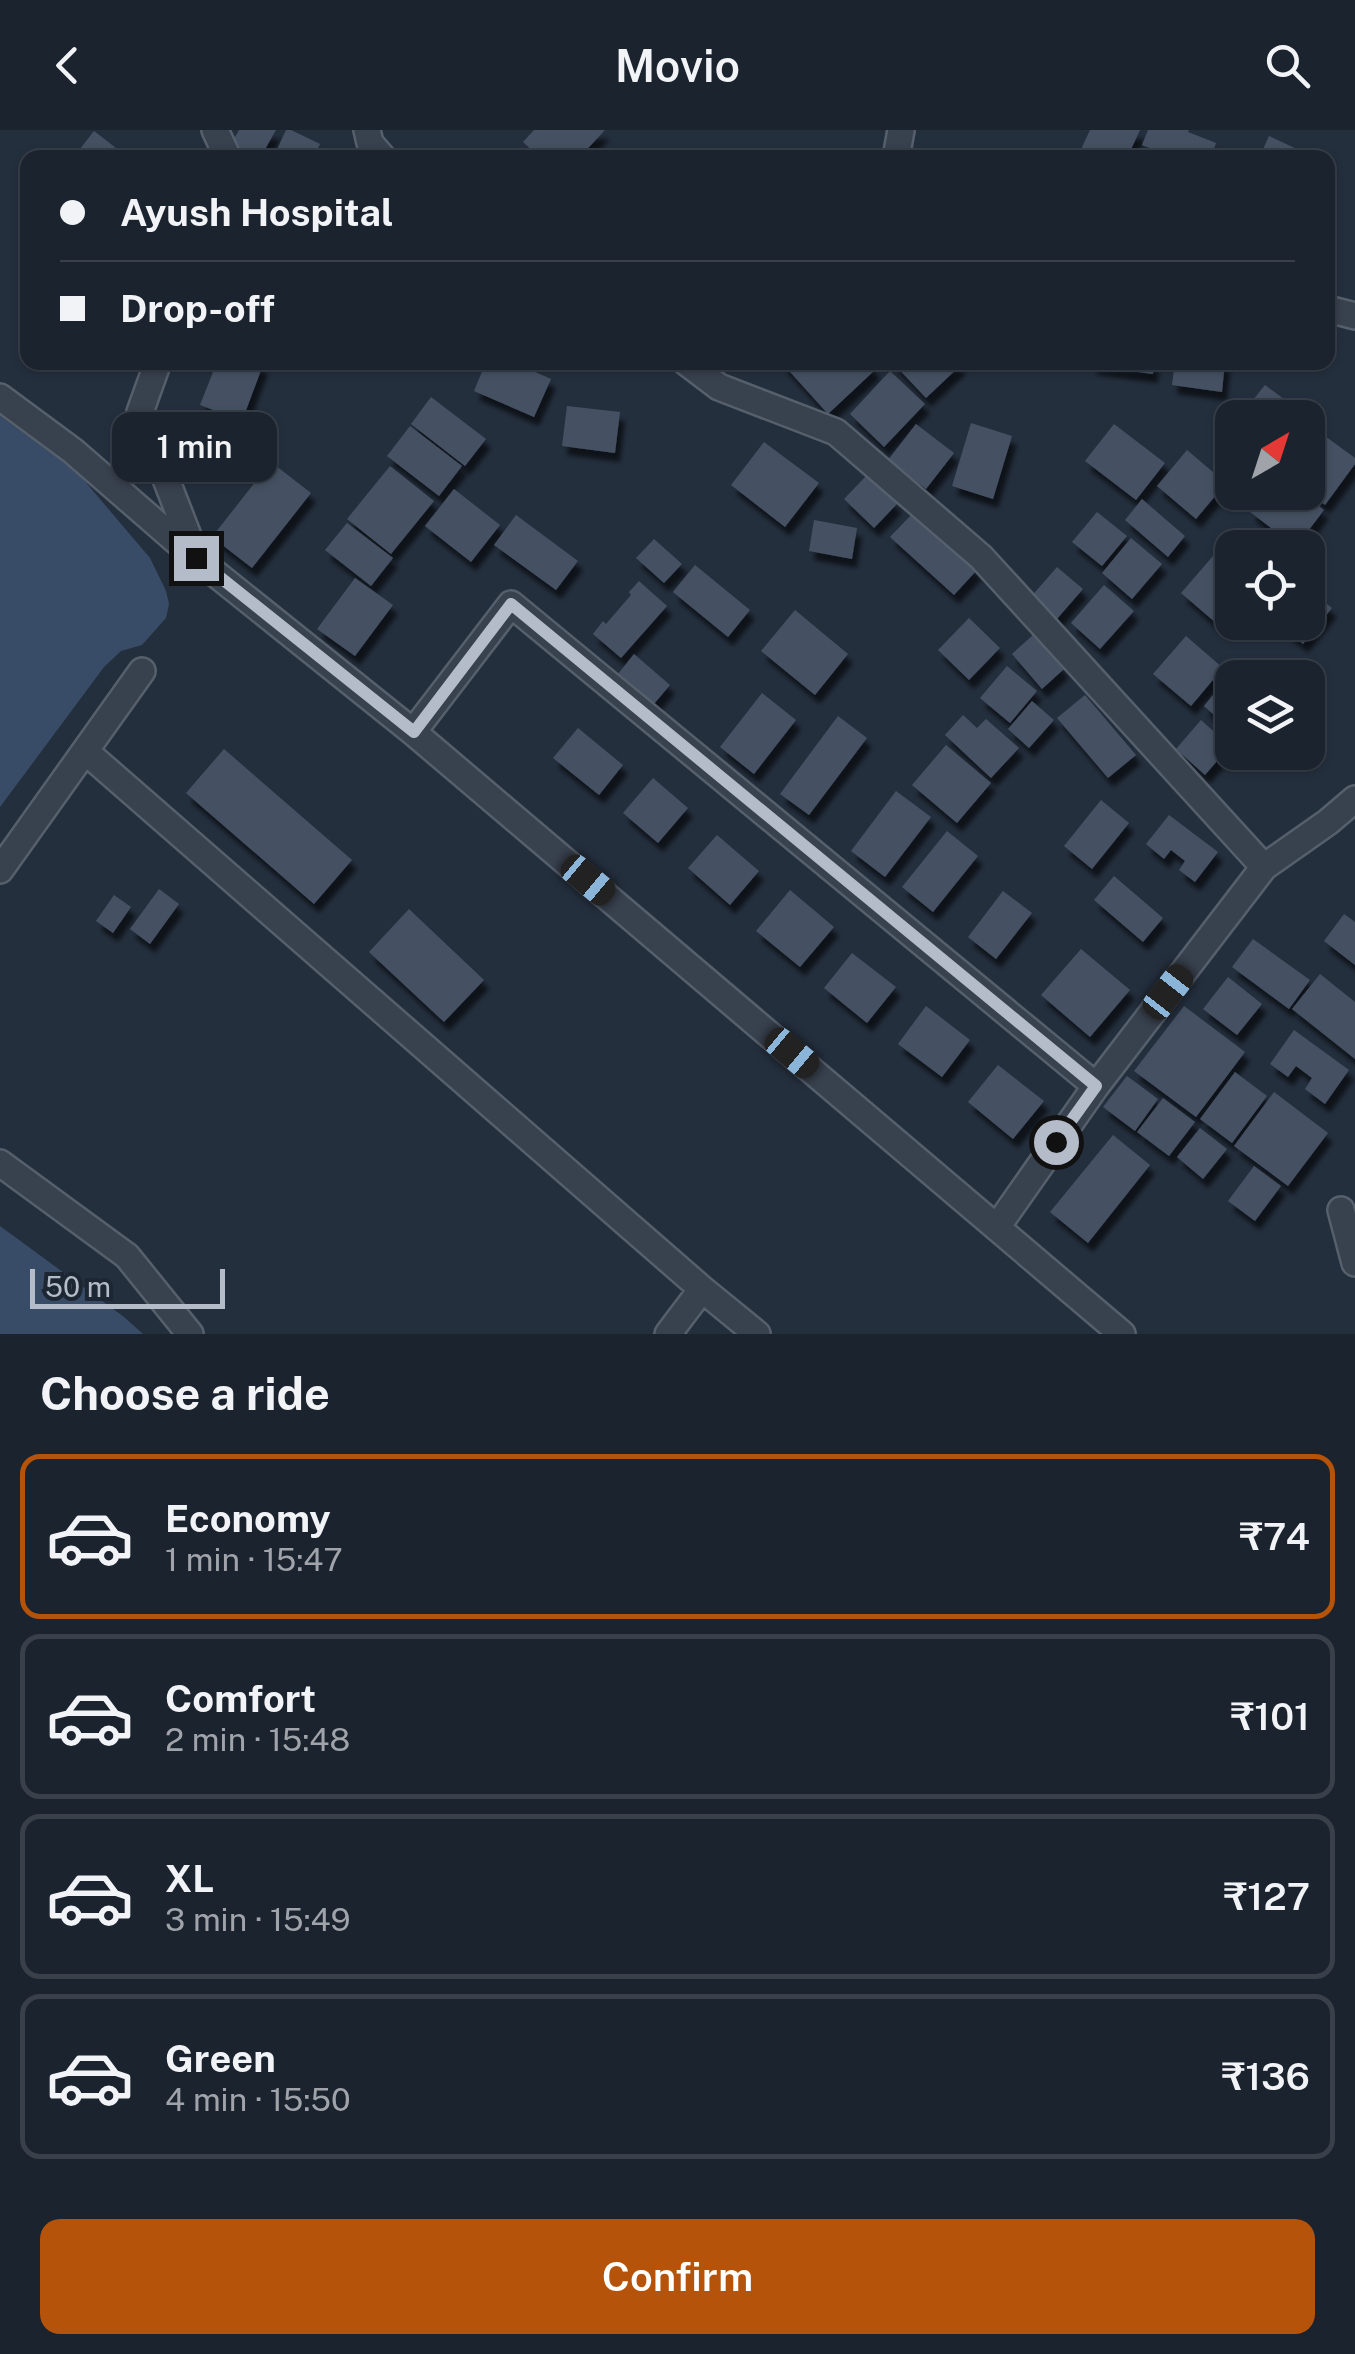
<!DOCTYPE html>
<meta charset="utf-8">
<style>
:root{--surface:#1b232e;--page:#282f3a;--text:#f1f3f6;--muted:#a0a4aa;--line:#39404a;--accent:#b45309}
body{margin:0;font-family:"Public Sans",sans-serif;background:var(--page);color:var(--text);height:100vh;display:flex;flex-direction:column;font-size:38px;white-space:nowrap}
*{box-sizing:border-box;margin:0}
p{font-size:32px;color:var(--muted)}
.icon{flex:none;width:55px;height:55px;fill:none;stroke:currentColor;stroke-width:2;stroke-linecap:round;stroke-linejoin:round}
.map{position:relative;height:1204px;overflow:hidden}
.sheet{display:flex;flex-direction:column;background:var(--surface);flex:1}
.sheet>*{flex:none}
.hud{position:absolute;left:20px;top:20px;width:1315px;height:220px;border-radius:20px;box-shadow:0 2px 8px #0004,0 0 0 2px var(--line);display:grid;align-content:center;height:220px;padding:0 40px;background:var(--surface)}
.needle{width:65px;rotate:39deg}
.tools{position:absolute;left:1215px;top:270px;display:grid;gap:20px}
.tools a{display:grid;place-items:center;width:110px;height:110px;border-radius:20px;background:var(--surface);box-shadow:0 2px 8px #0004,0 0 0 2px var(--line);font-size:50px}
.scale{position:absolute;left:30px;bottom:25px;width:195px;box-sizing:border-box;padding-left:10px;border:5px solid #b4bcc9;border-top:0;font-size:28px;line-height:35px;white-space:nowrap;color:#b4bcc9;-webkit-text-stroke:8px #1d2633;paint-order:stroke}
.end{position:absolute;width:45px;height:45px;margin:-22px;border:12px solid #b4bcc9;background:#111;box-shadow:0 0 0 5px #111}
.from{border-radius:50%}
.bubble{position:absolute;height:70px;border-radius:20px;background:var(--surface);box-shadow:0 2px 8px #0004,0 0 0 2px var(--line);font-size:32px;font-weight:600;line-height:70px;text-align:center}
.car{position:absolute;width:30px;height:60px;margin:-30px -15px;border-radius:12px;box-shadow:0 0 8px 2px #0007;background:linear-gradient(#222 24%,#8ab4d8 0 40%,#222 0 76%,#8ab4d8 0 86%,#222 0)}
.hud b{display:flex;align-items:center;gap:35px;height:95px;font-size:38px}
.hud b+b{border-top:2px solid var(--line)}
.hud i{width:25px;height:25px;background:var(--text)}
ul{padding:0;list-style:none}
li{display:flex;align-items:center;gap:30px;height:165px;margin:0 20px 15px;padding:0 20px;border:5px solid var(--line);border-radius:20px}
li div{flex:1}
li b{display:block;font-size:38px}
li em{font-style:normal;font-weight:600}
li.on{border-color:var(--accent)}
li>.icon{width:90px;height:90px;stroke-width:1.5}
h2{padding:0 40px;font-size:45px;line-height:120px}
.cta{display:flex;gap:20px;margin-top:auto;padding:20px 40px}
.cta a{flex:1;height:115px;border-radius:20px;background:var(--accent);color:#fff;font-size:40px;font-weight:600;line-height:115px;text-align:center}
header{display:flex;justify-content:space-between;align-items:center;height:130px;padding:0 40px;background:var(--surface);font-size:45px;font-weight:600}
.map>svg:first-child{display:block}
.water{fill:#394c67}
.building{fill:#455162;filter:url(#shadow)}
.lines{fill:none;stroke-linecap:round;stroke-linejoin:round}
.minor-casing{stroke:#565f6c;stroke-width:30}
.minor{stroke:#38414e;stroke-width:25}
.route{stroke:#b4bcc9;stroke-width:12}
</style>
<header><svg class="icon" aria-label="back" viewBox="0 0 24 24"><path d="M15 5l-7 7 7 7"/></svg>Movio<svg class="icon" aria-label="search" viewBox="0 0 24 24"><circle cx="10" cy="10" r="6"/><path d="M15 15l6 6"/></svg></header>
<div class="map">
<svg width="1355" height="1204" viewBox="0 0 1355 1204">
<defs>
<filter id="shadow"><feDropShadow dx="5" dy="9" stdDeviation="2.5" flood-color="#0009"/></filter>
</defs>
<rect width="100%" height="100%" fill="#242f3e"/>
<path class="water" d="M0,286L77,342L150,428L166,461L169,474L166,488L142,515L121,521L104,537L0,677Z
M0,1096L124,1187L143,1204H0Z"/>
<path class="building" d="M239,0H276L260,28H243L228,19Z
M286,0H291L320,14L314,28H282L275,24Z
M534,0H605L579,28H540L523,12Z
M1090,0H1140L1127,28H1077Z
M1148,0H1189L1188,2L1216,13L1211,28H1174L1142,15Z
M94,1L129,28H73Z
M1269,6L1316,28H1259Z
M217,232H257L263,235L242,291L200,275Z
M486,232H513L551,249L534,287L474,261Z
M781,232H869L875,240L828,284Z
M892,232H958L961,235L926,268Z
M1092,232H1154L1153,244L1092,236Z
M1175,232H1225L1222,262L1172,255Z
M890,241L925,274L884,317L850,284Z
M1265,255L1296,278L1289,288H1255L1245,280Z
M431,267L486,309L465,336L411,294Z
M567,276L620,282L615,323L562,316Z
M207,280L253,299L236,337L191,318Z
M1232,290V324L1216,311Z
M971,293L1012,306L993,369L952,356Z
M916,294L954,323L926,359L888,330Z
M1114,294L1165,333L1136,370L1085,331Z
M410,296L462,336L439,366L387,326Z
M1314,298L1355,328V334L1325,375L1308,362V307Z
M764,312L819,353L785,397L731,355Z
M1187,320L1226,353L1196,389L1157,356Z
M271,332L311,363L252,438L212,407Z
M390,336L434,371L391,424L347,389Z
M867,345L897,374L874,398L844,369Z
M454,359L500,395L471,432L425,396Z
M1264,362H1301L1324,380L1296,417L1250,382Z
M1142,369L1185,406L1168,427L1125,390Z
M914,382L977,440L954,465L890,407Z
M1097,382L1127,406L1102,436L1072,412Z
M516,385L578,431L556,460L494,415Z
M814,390L857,398L852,429L809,421Z
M347,393L393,428L371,456L325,420Z
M1131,408L1162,434L1132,469L1102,443Z
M654,409L682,434L664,453L636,428Z
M1213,426L1232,443V488L1223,499L1181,463Z
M695,435L750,480L728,507L673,462Z
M1057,437L1083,459L1056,490L1030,468Z
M355,448L393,475L355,526L317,499Z
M639,451L667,476L621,528L593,504L603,491L606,494L631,465L629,462Z
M1104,455L1134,481L1100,519L1071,493Z
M1308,459L1332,478L1303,514L1276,492H1308Z
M795,480L848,524L815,565L761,521Z
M969,488L1000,518L969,550L938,520Z
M1034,504L1064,539L1042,559L1012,524Z
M1186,506L1223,538L1191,576L1153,544Z
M634,524L670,555L654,574L618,544Z
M1007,536L1037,561L1010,593L980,568Z
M1232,542L1237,548H1232V601L1204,576Z
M762,563L796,590L754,644L720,617Z
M1085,565L1136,625L1108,648L1057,588Z
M1032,571L1054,590L1029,618L1008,599Z
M963,585L977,598L986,589L1019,618L991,648L945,605Z
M838,586L867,608L809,685L780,664Z
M1201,590L1230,616L1205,645L1176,619Z
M578,598L623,635L599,665L553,628Z
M946,615L991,653L957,693L912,655Z
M224,619L352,730L314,774L186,663Z
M653,648L688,678L658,713L623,683Z
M896,661L931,687L885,747L851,721Z
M1101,670L1129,693L1092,739L1064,716Z
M1169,685L1218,722L1195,752L1179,740L1185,731L1171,720L1164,729L1146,714Z
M947,701L978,726L933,782L902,757Z
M717,705L759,741L730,775L688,738Z
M1114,746L1163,788L1143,812L1094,770Z
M159,759L179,774L150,814L130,799Z
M790,760L834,797L800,837L756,801Z
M1003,761L1032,783L996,829L968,807Z
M114,765L131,777L113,803L96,791Z
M409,779L484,850L444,892L369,822Z
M1344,784L1355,792V835L1324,811Z
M1253,809L1310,850L1289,879L1232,837Z
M1081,819L1130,860L1090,907L1041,865Z
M852,823L896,857L867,893L824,858Z
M1320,844L1355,872V929L1292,879Z
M1228,847L1262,874L1237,905L1203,879Z
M926,876L970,910L942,947L898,914Z
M1184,876L1245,922L1196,987L1134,941Z
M1294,900L1349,940L1325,974L1305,959L1312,948L1296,936L1288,947L1270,934Z
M998,935L1044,971L1013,1009L968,972Z
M1235,942L1267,966L1232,1013L1200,989Z
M1127,946L1158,969L1135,1001L1103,977Z
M1274,962L1328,1003L1288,1056L1234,1016Z
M1163,968L1195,992L1169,1026L1137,1002Z
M1200,998L1227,1019L1203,1049L1177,1027Z
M1113,1005L1150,1035L1088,1113L1050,1082Z
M1254,1036L1281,1056L1255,1091L1228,1071Z"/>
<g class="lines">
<g class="minor-casing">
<path id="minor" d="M215,0L228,28
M367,0L370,13L383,28
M896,28L901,0
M1328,179L1355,186
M158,232L140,282L195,424
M686,232L719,257L836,302L981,427L1264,737
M0,267L73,321L196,428L413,602L1122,1204
M413,602L511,474L1096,956
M85,621L702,1159L668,1204
M0,740L142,541
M0,1033L127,1126L190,1204
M1341,1080L1355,1133
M997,1097L1096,956L1264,737L1328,692L1355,669
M702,1159L757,1204"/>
</g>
<use href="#minor" class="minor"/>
</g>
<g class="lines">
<path class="route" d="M196,428L414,602L511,474L1096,956L1056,1012"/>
</g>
</svg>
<div class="tools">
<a><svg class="needle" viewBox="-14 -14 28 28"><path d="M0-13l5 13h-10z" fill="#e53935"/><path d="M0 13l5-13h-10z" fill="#a0a4aa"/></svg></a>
<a><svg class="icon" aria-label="locate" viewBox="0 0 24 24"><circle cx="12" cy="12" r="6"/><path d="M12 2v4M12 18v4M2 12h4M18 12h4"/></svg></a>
<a><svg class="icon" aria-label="layers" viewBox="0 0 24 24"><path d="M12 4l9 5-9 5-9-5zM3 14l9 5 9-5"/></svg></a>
</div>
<div class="scale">50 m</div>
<i class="end from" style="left:1056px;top:1012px"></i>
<i class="end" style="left:196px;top:428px"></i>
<div class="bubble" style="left:112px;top:282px;width:165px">1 min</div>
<i class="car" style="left:588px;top:750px;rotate:130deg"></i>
<i class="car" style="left:1168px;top:862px;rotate:38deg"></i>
<i class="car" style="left:792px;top:923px;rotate:130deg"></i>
<div class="hud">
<b><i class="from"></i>Ayush Hospital</b>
<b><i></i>Drop-off</b>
</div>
</div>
<section class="sheet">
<h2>Choose a ride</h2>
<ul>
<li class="on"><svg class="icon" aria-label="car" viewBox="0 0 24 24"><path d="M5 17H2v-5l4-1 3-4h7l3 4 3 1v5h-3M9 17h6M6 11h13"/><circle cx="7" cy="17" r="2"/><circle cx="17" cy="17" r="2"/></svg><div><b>Economy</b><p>1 min · 15:47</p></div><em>₹74</em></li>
<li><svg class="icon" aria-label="car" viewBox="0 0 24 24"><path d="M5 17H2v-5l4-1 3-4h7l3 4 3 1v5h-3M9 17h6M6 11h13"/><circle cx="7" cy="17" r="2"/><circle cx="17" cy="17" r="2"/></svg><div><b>Comfort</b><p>2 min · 15:48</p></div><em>₹101</em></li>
<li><svg class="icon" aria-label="car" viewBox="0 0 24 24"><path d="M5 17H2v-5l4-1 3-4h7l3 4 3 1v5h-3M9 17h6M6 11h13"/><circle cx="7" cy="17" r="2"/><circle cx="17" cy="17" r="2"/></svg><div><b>XL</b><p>3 min · 15:49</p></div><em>₹127</em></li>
<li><svg class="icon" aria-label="car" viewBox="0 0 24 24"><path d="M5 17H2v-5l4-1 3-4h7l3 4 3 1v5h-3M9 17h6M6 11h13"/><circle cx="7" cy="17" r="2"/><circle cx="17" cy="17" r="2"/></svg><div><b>Green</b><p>4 min · 15:50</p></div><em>₹136</em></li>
</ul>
<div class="cta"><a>Confirm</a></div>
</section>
